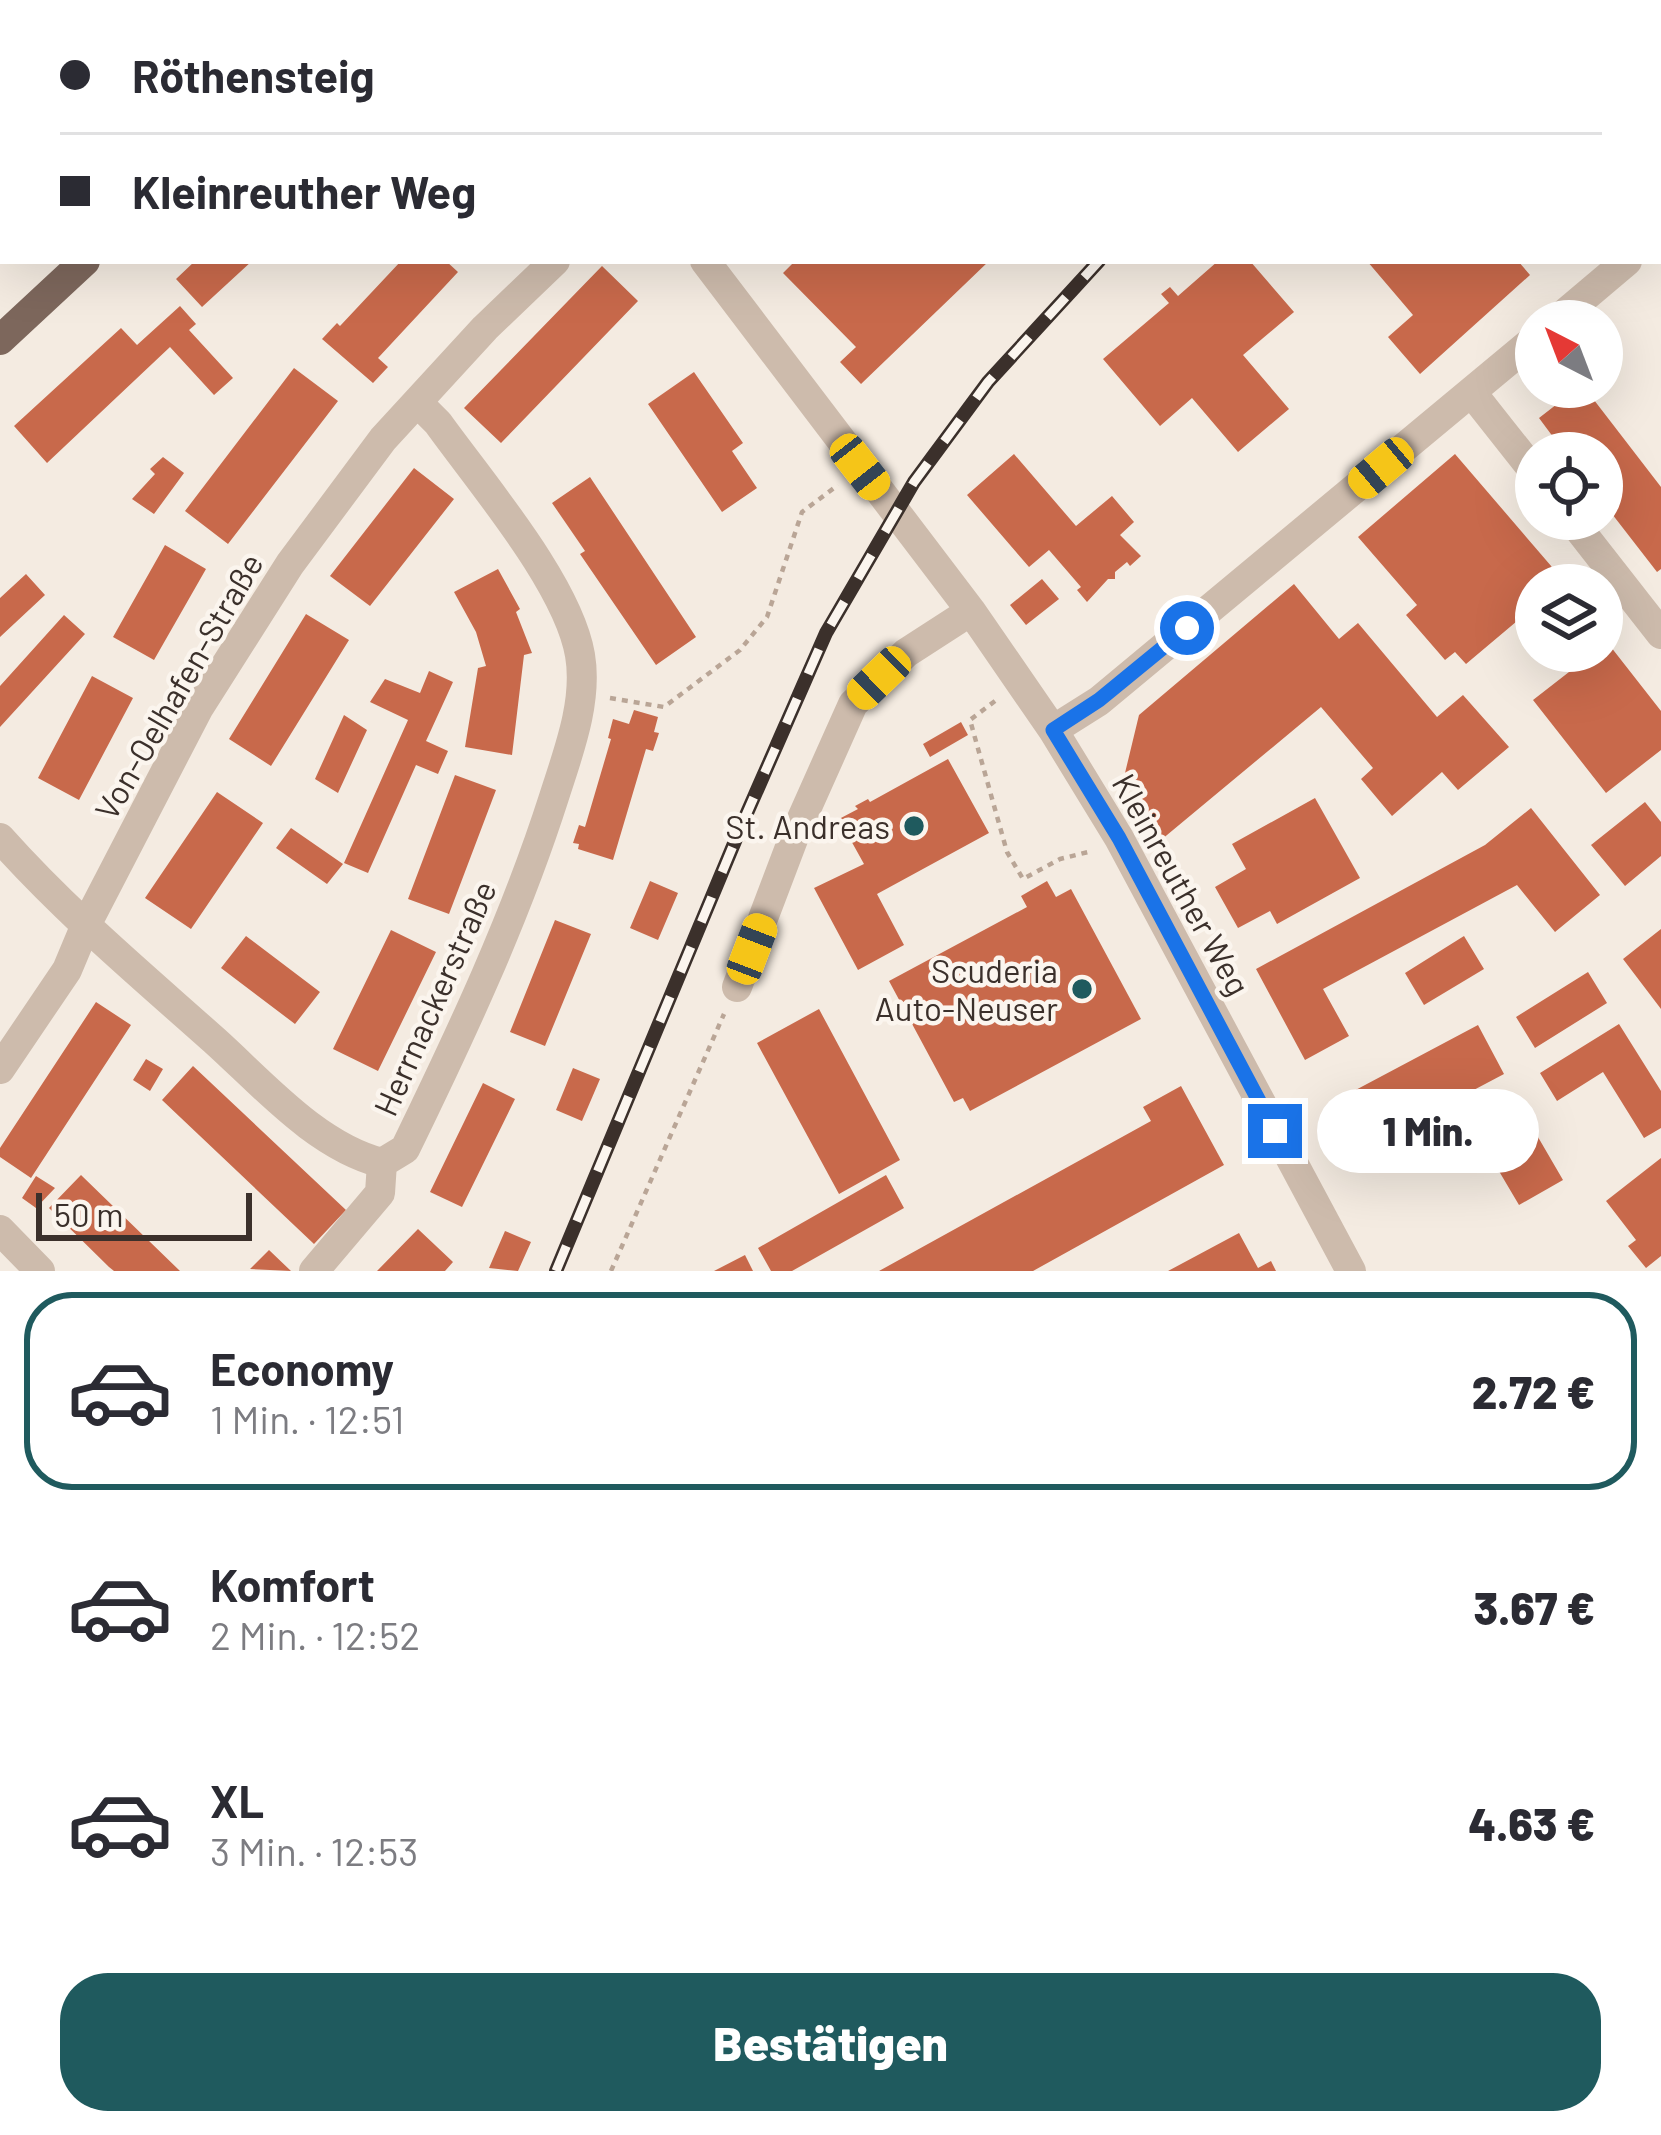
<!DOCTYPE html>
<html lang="de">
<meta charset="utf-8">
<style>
:root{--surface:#fff;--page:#f2f2f3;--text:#2b2b33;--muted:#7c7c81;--line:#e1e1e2;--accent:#1f5a5e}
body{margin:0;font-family:Barlow,sans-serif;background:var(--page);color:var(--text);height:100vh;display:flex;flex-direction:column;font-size:45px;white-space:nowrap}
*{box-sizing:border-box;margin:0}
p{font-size:39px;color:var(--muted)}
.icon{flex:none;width:66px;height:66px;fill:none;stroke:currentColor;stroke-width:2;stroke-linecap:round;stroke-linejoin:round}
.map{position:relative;height:1271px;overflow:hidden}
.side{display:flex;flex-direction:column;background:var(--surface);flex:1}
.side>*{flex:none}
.hud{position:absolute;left:0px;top:0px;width:1662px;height:264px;box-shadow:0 12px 48px #0002;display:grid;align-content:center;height:264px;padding:0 60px;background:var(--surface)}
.needle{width:78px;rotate:318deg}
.controls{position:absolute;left:1515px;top:300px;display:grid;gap:24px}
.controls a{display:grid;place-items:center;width:108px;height:108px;border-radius:50%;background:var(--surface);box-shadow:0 12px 48px #0002;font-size:60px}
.scale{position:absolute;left:36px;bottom:30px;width:216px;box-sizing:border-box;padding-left:12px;border:6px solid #3b302b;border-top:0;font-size:33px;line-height:42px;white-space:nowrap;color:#3b302b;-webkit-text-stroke:9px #fbf5ee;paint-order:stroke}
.end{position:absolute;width:54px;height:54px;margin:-27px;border:15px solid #1a73e8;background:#fff;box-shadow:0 0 0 6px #fff}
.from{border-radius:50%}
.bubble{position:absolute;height:84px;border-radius:42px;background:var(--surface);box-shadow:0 12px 48px #0002;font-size:39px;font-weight:800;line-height:84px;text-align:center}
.car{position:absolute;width:36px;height:72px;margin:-36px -18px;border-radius:15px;box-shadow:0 0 9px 3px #0007;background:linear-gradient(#f5c518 24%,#345 0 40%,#f5c518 0 76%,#345 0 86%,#f5c518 0)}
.hud b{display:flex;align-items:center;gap:42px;height:114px;font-size:45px}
.hud b+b{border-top:3px solid var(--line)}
.hud i{width:30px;height:30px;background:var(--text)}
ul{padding:21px 0 0;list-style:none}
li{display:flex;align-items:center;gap:36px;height:198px;margin:0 24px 18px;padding:0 36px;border:6px solid transparent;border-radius:48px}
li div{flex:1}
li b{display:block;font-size:45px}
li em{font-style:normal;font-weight:800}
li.selected{border-color:var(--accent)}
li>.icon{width:108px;height:108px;stroke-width:1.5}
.button{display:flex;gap:24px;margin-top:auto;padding:24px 60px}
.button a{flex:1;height:138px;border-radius:48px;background:var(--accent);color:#fff;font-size:48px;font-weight:800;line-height:138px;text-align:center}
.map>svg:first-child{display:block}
.building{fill:#c8694b}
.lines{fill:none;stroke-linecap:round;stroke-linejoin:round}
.path{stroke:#b9a596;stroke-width:4.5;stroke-dasharray:6 6;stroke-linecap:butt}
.minor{stroke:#cdbbac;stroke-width:30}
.major{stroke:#7d675c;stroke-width:30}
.rail-casing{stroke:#3b302b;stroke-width:14}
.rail{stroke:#fbf5ee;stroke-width:9;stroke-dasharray:27;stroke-linecap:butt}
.route{stroke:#1a73e8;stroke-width:15}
.poi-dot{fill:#1f5a5e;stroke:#fbf5ee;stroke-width:4.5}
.labels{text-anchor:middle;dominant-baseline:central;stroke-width:9;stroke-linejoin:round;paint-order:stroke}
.street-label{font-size:33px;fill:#3b302b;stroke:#fbf5ee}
.poi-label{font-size:33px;fill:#3b302b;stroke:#fbf5ee;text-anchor:end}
</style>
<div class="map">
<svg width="1661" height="1271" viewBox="0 0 1661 1271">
<rect width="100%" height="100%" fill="#f4ebe1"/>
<path class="building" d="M195,261H252L202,307L176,279Z
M401,261H446L458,272L378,358L388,367L373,383L322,339L337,323L340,326Z
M795,261H989L861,384L840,362L856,347L783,273Z
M1218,261H1250L1294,312L1243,355L1289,409L1238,452L1192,398L1160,426L1103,359L1169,303L1161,294L1170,287L1178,296Z
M1367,261H1518L1530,275L1420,374L1388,337L1413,315Z
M602,266L638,301L501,443L464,408Z
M180,306L196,324L189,330L233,378L214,395L170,347L47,463L14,426L121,328L137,345Z
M294,368L338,401L228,544L185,511Z
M694,372L743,443L732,451L757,488L722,512L648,404Z
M1579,387H1584L1661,487V569L1657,572L1602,501V453H1565L1539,418Z
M1014,454L1076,526L1112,496L1134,522L1120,535L1141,556L1130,566L1127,562L1115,572V579H1108L1087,602L1077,590L1081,587L1049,550L1029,567L967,495Z
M1455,454L1564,581L1536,585V605L1466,664L1455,652L1445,660L1406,615L1417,605L1358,537Z
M163,457L184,473L154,514L132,499L155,474L150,469Z
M414,468L454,499L370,606L330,576Z
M590,477L696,637L656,665L580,554L585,551L552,503Z
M165,545L206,569L154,660L113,637Z
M498,569L520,609L516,612L532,653L524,655L512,755L465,747L478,668L486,666L476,632L454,592Z
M26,574L45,595L0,637V598Z
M1042,579L1059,599L1026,625L1010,605Z
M1294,584L1339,639L1358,623L1437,717L1463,695L1509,747L1458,790L1442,772L1392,816L1361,779L1373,768L1321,707L1161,840L1125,773L1139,715Z
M306,614L349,640L271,766L229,739Z
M64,615L85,634L0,727V686Z
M1607,642L1661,711V750L1606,793L1533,700L1596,651H1602Z
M429,671L453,682L426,741L448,751L438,774L416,765L368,873L344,863L408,720L370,702L385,679L420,693Z
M92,676L133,698L79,800L38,778Z
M634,710L658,717L654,732L659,733L653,751L646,749L613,860L578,849L579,844L573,843L579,825L585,827L611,739L608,738L613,719L629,724Z
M344,715L367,730L338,793L315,779Z
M961,722L968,735L930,757L923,744Z
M948,759L989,833L877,894L904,945L858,970L814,888L864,864L839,819L858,809L855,806L868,799L870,802Z
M455,775L496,790L449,914L408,899Z
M217,792L263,823L191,929L145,898Z
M1315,798L1360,878L1277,924L1270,911L1238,928L1215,887L1246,869L1232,844Z
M1645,802L1661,822V856L1625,886L1591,845Z
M1531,808L1600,895L1555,932L1517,885L1323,989L1349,1036L1305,1060L1256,969L1485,845Z
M291,828L343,864L327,884L276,848Z
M650,881L678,893L658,940L630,928Z
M1047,881L1056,897L1071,889L1141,1019L970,1111L963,1098L954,1102L889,981L1027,907L1021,896Z
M555,920L591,934L545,1046L510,1032Z
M1661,929V1009L1623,959Z
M391,930L436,952L378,1071L333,1049Z
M246,936L320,992L295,1024L221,968Z
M1464,936L1484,969L1424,1005L1405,973Z
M1588,972L1607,1003L1535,1048L1516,1017Z
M96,1002L131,1025L31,1178L0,1157V1148Z
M819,1009L900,1160L839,1194L757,1043Z
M1619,1024L1661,1091V1128L1644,1138L1603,1072L1557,1101L1540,1073Z
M1478,1025L1504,1074L1400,1129L1403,1135L1362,1158L1333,1102Z
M146,1059L163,1069L150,1091L133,1080Z
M193,1066L346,1210L314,1244L162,1100Z
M573,1068L600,1079L582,1121L556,1110Z
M483,1083L515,1099L462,1207L430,1192Z
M1181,1086L1224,1165L1033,1271H879L1151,1121L1143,1107Z
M1524,1113L1563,1180L1519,1205L1480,1139Z
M1661,1158V1256L1646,1268L1628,1246L1636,1240L1606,1201Z
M81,1175L116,1209L180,1271H114L109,1267L49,1208Z
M886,1175L904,1208L792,1271H771L758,1248Z
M36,1176L55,1188L36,1208L22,1198Z
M418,1229L453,1262L445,1271H377Z
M505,1231L531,1242L518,1271L489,1268Z
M1239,1233L1258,1268L1271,1261L1276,1271H1168Z
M269,1250L291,1271L250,1269Z
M745,1255L753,1271H714Z"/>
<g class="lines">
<path class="path" d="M182,0L186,3
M0,32L3,34
M0,238L3,241
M610,698L664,707L740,650L767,617L802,512L838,485
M995,701L970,720L1007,852L1023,879L1060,859L1092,851
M611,1271L724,1014"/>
<path class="minor" d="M453,0L456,3
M1659,234L1661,232
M705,261L971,611L1053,730L1119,838L1351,1271
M1556,321L1627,261
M1472,393L1536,474
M1571,519L1661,634
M1053,730L1099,701L1536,338
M0,838C66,912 140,974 214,1040C263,1084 316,1146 382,1163L405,1149C461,1034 515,919 554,797C568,753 588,702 580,655C568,584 481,483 438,423L417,402
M737,987L795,834L853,704L906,653L971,611
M0,1069L67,970L85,927L198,709L290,564L383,439L485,328L555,261
M0,1230L40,1271
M314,1271L380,1193L382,1163"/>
<path class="major" d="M370,3L373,0
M0,340L85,261"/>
<g class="rail-casing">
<path id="rail" d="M1374,3L1377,0
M1430,3L1435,0
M556,1271L743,822L826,633L914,482L988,382L1099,261"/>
</g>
<use href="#rail" class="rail"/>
</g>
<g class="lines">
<path class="route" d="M1187,628L1099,700L1053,730L1119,838L1275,1131"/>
</g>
<g class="poi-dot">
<circle cx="914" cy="826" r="12"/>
<circle cx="1082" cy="989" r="12"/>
</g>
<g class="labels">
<g class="street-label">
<text transform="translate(178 686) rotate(-60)">Von-Oelhafen-Straße</text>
<text transform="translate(1182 884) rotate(61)">Kleinreuther Weg</text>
<text transform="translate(434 998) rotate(-66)">Herrnackerstraße</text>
</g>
<g class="poi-label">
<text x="890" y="826">St. Andreas</text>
<text x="1058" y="970">Scuderia<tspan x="1058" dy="38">Auto-Neuser</tspan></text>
</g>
</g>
</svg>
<div class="controls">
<a><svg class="needle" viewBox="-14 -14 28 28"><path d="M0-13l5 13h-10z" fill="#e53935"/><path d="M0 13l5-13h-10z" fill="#7c7c81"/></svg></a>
<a><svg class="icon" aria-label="locate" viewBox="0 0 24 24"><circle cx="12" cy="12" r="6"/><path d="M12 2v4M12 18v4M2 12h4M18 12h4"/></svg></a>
<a><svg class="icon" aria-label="layers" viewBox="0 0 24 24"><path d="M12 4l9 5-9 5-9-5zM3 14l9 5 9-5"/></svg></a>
</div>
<div class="scale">50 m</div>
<i class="end from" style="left:1187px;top:628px"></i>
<i class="end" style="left:1275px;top:1131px"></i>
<div class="bubble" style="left:1317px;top:1089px;width:222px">1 Min.</div>
<i class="car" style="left:860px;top:467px;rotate:142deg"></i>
<i class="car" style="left:1381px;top:468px;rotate:230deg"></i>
<i class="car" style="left:879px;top:678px;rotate:226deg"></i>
<i class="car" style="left:752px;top:949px;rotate:21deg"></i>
<div class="hud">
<b><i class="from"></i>Röthensteig</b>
<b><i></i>Kleinreuther Weg</b>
</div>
</div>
<section class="side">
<ul>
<li class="selected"><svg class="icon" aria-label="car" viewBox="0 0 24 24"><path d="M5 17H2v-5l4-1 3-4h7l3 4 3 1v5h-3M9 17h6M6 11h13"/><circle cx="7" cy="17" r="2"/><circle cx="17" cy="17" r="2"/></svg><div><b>Economy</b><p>1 Min. · 12:51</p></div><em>2.72 €</em></li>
<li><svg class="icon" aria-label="car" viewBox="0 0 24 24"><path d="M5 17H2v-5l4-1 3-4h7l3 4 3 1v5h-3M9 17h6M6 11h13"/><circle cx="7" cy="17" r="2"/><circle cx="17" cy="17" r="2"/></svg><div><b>Komfort</b><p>2 Min. · 12:52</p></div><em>3.67 €</em></li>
<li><svg class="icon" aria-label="car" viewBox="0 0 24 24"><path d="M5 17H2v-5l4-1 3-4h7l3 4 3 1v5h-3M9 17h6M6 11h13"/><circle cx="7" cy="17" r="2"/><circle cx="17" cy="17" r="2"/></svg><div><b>XL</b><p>3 Min. · 12:53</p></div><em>4.63 €</em></li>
</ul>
<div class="button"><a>Bestätigen</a></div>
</section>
